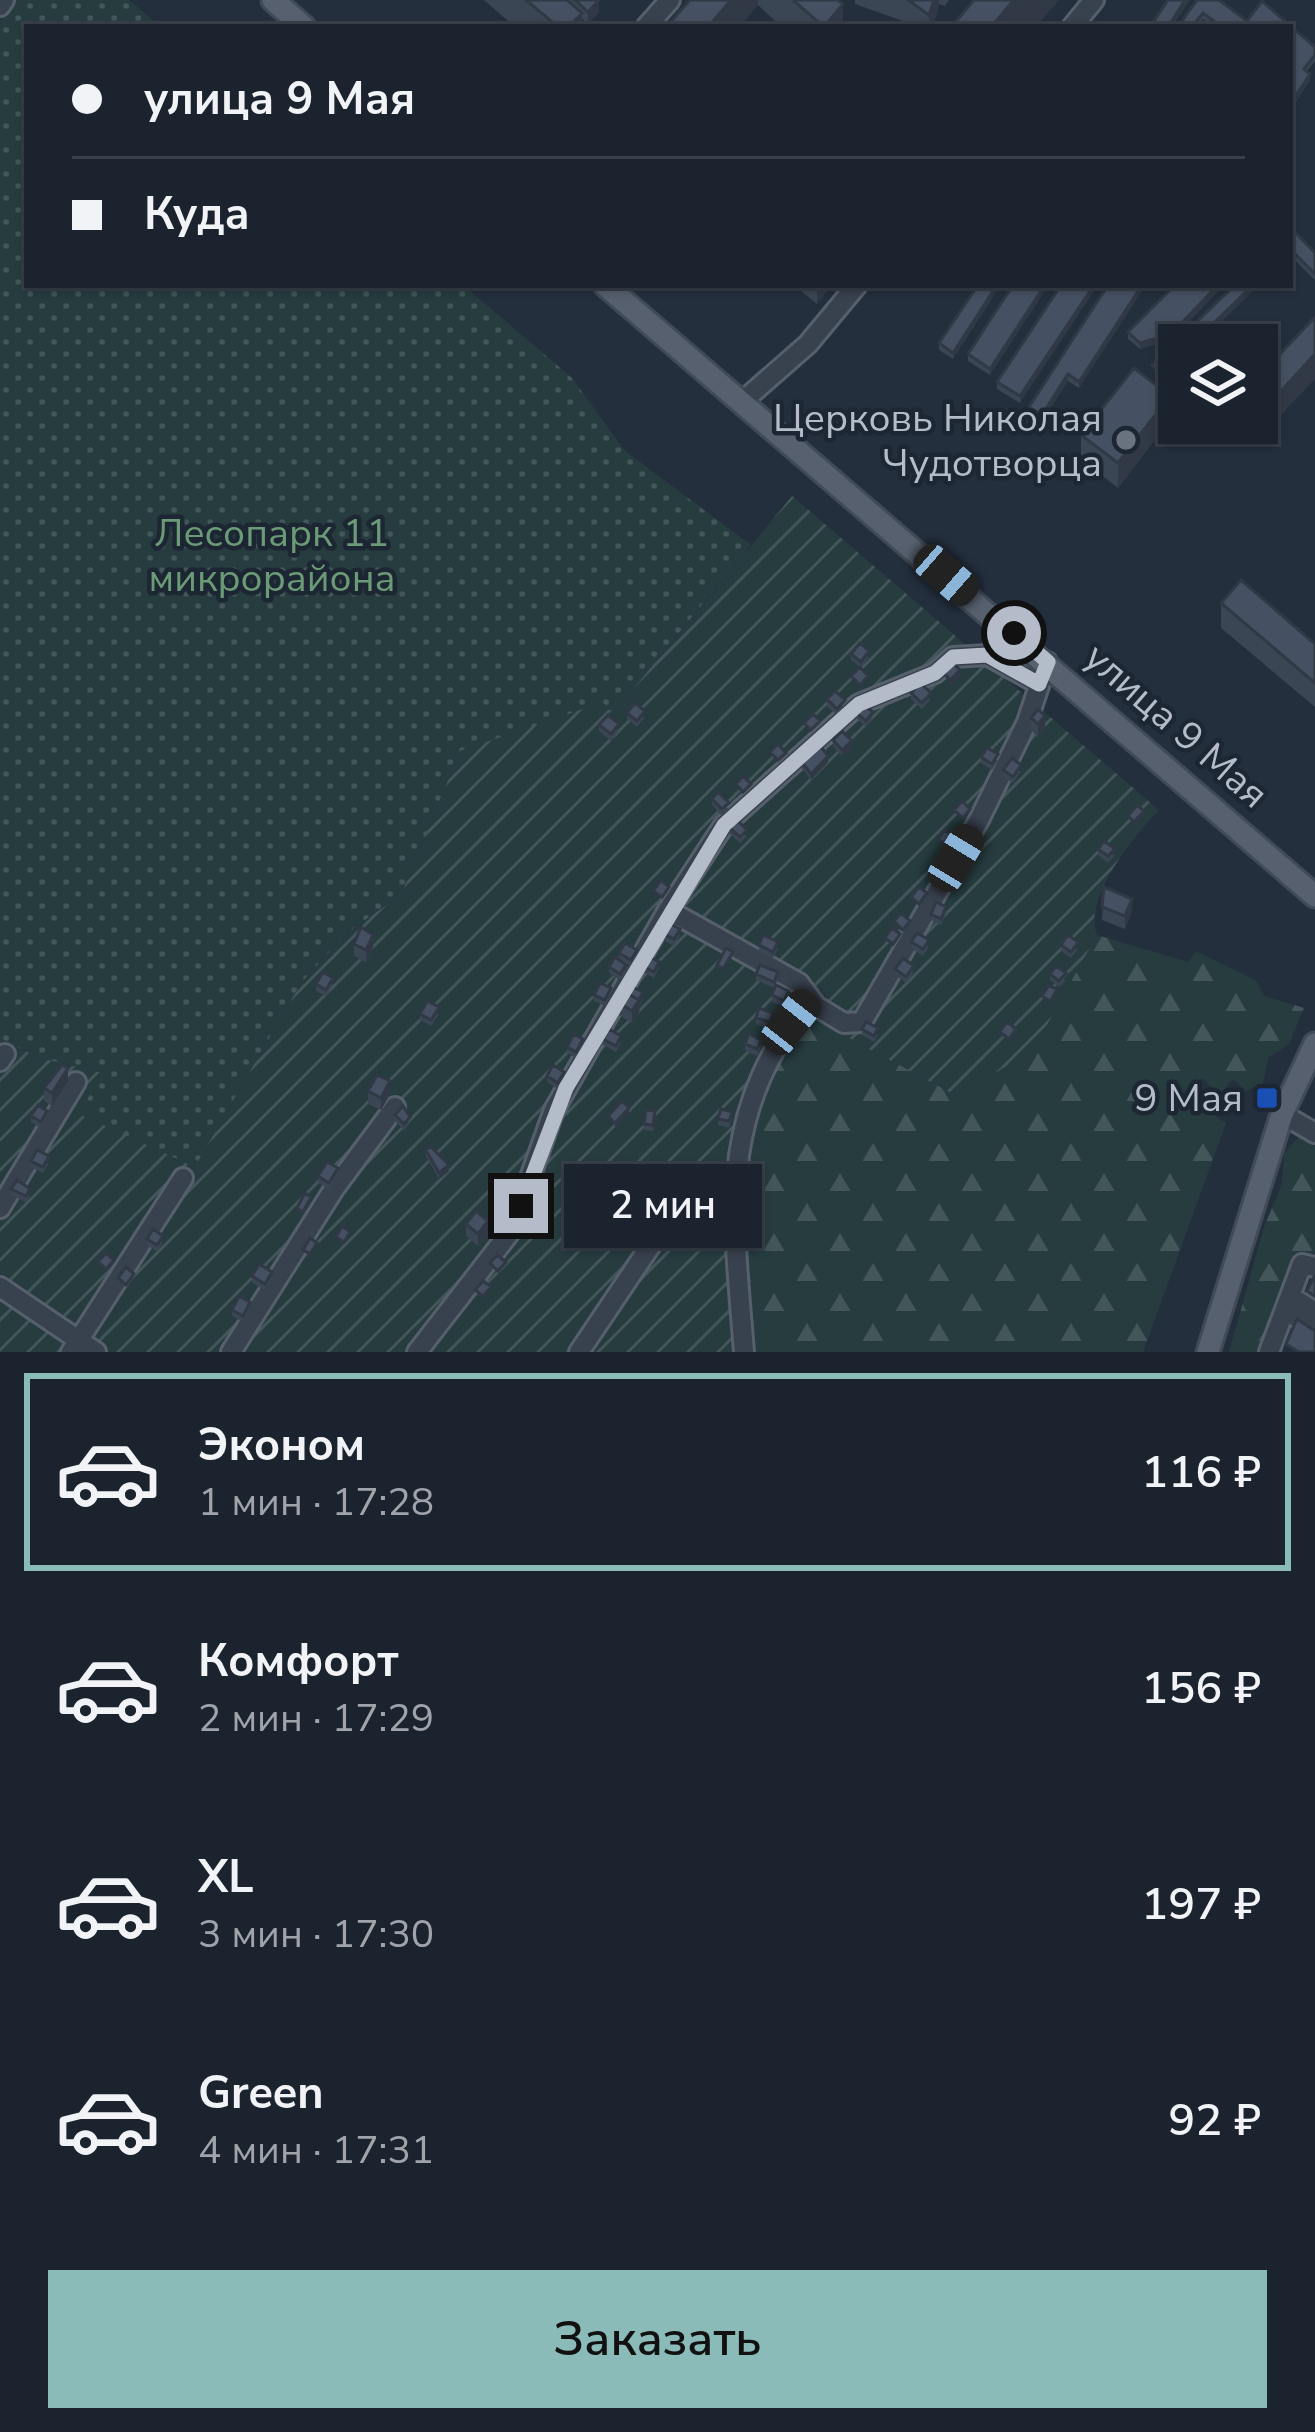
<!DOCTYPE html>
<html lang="ru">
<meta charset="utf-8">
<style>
:root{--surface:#1b232e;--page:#242b36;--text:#f1f3f6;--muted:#a0a4aa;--line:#39404a;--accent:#8bbbb9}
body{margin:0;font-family:"Nunito Sans",sans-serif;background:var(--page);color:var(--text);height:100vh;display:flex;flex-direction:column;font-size:45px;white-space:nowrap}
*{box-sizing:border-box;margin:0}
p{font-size:39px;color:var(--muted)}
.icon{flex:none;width:66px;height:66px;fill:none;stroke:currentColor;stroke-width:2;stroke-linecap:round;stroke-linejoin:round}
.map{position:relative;height:1352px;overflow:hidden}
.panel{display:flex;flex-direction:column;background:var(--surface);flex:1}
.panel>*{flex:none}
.banner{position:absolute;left:24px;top:24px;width:1269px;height:264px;border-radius:0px;box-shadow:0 3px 9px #0004,0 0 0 3px var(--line);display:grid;align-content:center;height:264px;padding:0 48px;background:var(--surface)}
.tools{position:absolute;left:1158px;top:324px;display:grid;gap:24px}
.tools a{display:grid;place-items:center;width:120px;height:120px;border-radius:0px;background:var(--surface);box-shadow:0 3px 9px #0004,0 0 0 3px var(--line);font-size:60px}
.end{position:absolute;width:54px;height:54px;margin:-27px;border:15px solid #b4bcc9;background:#111;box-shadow:0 0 0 6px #111}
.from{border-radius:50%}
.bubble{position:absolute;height:84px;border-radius:0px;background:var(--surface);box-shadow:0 3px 9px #0004,0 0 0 3px var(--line);font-size:39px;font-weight:600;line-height:84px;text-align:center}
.car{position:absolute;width:36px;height:72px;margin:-36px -18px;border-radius:15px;box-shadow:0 0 9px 3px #0007;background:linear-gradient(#222 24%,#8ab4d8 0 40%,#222 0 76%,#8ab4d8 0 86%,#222 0)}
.banner b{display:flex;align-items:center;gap:42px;height:114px;font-size:45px}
.banner b+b{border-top:3px solid var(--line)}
.banner i{width:30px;height:30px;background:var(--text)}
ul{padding:21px 0 0;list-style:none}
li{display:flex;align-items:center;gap:36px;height:198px;margin:0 24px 18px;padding:0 24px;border:6px solid transparent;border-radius:0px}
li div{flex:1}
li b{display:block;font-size:45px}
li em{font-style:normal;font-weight:600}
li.current{border-color:var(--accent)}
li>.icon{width:108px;height:108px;stroke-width:1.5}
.cta{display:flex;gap:24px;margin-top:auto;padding:24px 48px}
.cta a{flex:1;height:138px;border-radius:0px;background:var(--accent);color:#111;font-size:48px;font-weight:600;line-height:138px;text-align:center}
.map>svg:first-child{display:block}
.forest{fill:url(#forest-firs)}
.park{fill:url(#park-dots)}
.garden{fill:url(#garden-furrows)}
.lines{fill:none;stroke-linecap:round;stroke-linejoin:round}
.minor-casing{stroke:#565f6c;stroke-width:24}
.major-casing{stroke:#414a57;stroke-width:27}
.minor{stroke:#38414e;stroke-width:18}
.major{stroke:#56606e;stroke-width:21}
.wall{fill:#3b4654}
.shaded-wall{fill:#303945}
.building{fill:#455162;stroke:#303945;stroke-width:3}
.route{stroke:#b4bcc9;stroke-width:15}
.worship-dot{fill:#6b7280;stroke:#1d2633;stroke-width:4.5}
.transit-dot{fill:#1a4fb4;stroke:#1d2633;stroke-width:4.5}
.labels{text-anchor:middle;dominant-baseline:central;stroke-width:9;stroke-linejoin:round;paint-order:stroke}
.poi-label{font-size:39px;fill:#b4bcc9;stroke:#1d2633;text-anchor:end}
.park-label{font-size:39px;fill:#6b9a76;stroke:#1d2633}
.street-label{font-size:39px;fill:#b4bcc9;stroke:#1d2633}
</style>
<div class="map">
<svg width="1315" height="1352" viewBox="0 0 1315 1352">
<defs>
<pattern id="forest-firs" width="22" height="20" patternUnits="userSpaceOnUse" patternTransform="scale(3)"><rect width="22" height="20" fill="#263c3f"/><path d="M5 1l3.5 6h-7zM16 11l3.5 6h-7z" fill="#435659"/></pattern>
<pattern id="park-dots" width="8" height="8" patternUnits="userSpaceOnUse" patternTransform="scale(3)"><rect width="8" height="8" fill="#263c3f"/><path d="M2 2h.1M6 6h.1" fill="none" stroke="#435659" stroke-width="1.8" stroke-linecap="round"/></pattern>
<pattern id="garden-furrows" width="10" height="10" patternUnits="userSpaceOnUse" patternTransform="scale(3)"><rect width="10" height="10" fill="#263c3f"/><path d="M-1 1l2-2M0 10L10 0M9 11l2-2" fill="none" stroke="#435659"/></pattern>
</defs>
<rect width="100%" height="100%" fill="#242f3e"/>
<path class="forest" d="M1097,935L1188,962L1196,951L1257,981L1264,996L1304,1008L1289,1044L1268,1058L1263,1083L1246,1091L1233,1079L1219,1095L1202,1078L1166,1107L1205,1109L1226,1123L1143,1352H749L728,1203L760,1094L808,1015L957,1096L1070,979Z
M1301,1134L1315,1137V1253L1293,1257L1260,1352H1229L1264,1227L1282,1184L1284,1154Z"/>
<path class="park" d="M15,0H129L161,27H27V285H463L572,378L625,451L751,545L615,711L460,751L401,895L348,932L301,983L195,1168L78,1114L101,1073L44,1059L0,1040V21Z"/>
<path class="garden" d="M792,496L1159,810C1135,835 1083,897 1097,935L1033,1050L957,1096L808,1016L760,1094L728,1203L749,1352H0V1040L44,1059L102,1073L79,1114L195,1167L301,983L348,932L401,895L460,751L592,706L615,711Z"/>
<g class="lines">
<g class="minor-casing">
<path id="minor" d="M0,6L4,0
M646,27L670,0
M1072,27L1094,0
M743,401L808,344L857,285
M668,910L724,825L859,704L935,673L953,657L987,655L1039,684
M0,1061L5,1054
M1282,1114L1315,1133
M0,1208L76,1082
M0,1287L96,1352
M1290,1296L1315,1312
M1285,1310L1315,1329
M71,1352L183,1178
M231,1352L334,1189L395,1107
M417,1352L511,1231L554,1110L668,910L799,983L816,1006L844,1023L862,1022L979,820L1027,722L1047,662
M579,1352L655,1239L685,1212L732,1201
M744,1352C733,1213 716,1115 810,998
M1269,1352L1302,1264L1315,1267"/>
</g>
<g class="major-casing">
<path id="major" d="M273,0L304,27
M605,285L1315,896
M1208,1352L1282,1114L1315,1044"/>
</g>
<use href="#minor" class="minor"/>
<use href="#major" class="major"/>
</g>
<path class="wall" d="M484,0H599V12L588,24L582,19V27H515Z
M690,0H838L843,27H782L758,5L739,27H666Z
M855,0H949L945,6L939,4L933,27H912L903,21L855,4Z
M1197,0H1219L1247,21L1262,1L1315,47V61L1307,71L1310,74V80L1290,111V27H1214L1203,19L1198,27H1182V21Z
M1290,231L1315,253V280L1290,255Z
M794,285H832L817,304Z
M978,285L953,359L939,350V343Z
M1013,285L990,375L968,361V354Z
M1061,285L1020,403L997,389V382Z
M1108,285L1079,388L1068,381L1042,421L1029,413V407Z
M1175,285H1224L1171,340L1140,349L1128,339V332Z
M1315,317L1281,415L1262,398V373Z
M1170,420L1118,488L1081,459V435Z
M1221,603L1315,644V707L1221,628Z
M851,654L869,657L861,668L851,660Z
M911,693L931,699L922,709L911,699Z
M827,699L845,707L837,715L827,706Z
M856,712L873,718L866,727L856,718Z
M627,713L645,717L637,727L627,719Z
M1031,718L1045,728L1038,737L1031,730Z
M599,725L619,730L611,741L599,731Z
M833,740L852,748L842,756L833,746Z
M981,757L998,760L992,770L981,763Z
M801,761L828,762L811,780L801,767Z
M1003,770L1021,771L1013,783L1003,777Z
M712,799L729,809L722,816L712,805Z
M729,827L747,836L740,843L729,833Z
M1098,849L1115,855L1108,863L1098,855Z
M960,858L976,860L970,870L960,864Z
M1104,887L1132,911L1125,929L1102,920Z
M946,913L941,925L931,920V914Z
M660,932L680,935L674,946L660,938Z
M911,942L929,946L923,956L911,948Z
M354,944L373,947L366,962L354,956Z
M759,945L778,948L773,958L759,952Z
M1061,945L1078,949L1071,958L1061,951Z
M619,953L637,956L631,966L619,959Z
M641,965L659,968L654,978L641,971Z
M609,967L626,971L620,980L609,973Z
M895,969L914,972L906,983L895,975Z
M756,974L778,979L774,988L756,980Z
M1050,974L1066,980L1059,987L1050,980Z
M316,984H333L326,996L316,991Z
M594,995H611L605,1006L594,1001Z
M772,995L788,997L784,1007L772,1002Z
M643,999L639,1007V1012L632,1023L616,1013V1001Z
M420,1014H439L431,1026L420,1020Z
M756,1018L773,1019L770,1029L756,1024Z
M862,1029L878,1035L874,1042L862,1035Z
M603,1039L621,1042L616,1052L603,1045Z
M745,1044L761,1046L757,1056L745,1050Z
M583,1046L576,1058L567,1053V1047Z
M547,1076L564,1079L558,1089L547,1082Z
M68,1081L52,1106L44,1101V1088Z
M368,1091L390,1094L381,1110L368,1104Z
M395,1115L410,1123L404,1130L395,1121Z
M31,1116L47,1117L41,1128L31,1122Z
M655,1118L653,1131L644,1130V1124Z
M732,1118L729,1128L718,1125V1119Z
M426,1150L449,1171L439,1179L426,1156Z
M31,1161L49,1163L43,1173L31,1167Z
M338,1174L329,1189L318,1183V1176Z
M11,1189L30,1196L26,1202L11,1195Z
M466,1224L488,1234L478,1246L466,1236Z
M638,1231L655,1235L648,1244L638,1237Z
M147,1239L163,1242L157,1252L147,1245Z
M252,1276L272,1278L265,1290L252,1283Z
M250,1309L243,1322L232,1316V1310Z"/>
<path class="shaded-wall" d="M599,0V12L588,24V12Z
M731,0H758V5L739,27H708Z
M934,0H939V4L933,27H929V15Z
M1014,0H1059L1036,27H991Z
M1185,0H1190L1172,27H1168Z
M843,4V27H824Z
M582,13V27H569Z
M1310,74V80L1290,111V105Z
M817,285H832L817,304Z
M997,285H1001L953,359V353Z
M1045,285H1049L990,375V369Z
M1094,285H1098L1020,403V396Z
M1142,285H1146L1079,388V382Z
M1218,285H1224L1171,340L1140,349V343Z
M1253,285H1259L1198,345H1191Z
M1315,354V379L1281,415V391Z
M1179,357V363L1161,381V375Z
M1068,374V381L1042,421V415Z
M1170,396V420L1118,488V463Z
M960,670V677L950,686V680Z
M1045,716V728L1038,737V724Z
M852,741V748L842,756V750Z
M828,756V762L811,780V774Z
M1144,811V817L1134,828V822Z
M1132,899V911L1125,929V916Z
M373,935V947L366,962V950Z
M643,992L639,1012L632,1023V1011Z
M68,1068V1081L52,1106V1093Z
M390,1081V1094L381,1110V1098Z
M629,1108V1114L615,1129V1123Z
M449,1165V1171L439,1179V1173Z
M488,1221V1234L478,1246V1234Z"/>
<path class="building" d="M526,0H567L582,13L569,27H558Z
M575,0H599L588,12Z
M690,0H731L708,27H666Z
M793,0H838L843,4L824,27Z
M908,0H934L929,15Z
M974,0H1014L991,27H951Z
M1168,0H1185L1168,27H1150Z
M1197,0H1219L1247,21L1262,1L1315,47V55L1304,69L1310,74L1290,105V27H1222L1203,13L1192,27L1182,21Z
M1292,229L1315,253V274L1290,249V231Z
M978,285H997L953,353L939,343Z
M1013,285H1045L990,369L968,354Z
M1061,285H1094L1020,396L997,382Z
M1108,285H1142L1079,382L1068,374L1042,415L1029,407Z
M1175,285H1218L1171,334L1140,343L1128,332Z
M1235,285H1253L1191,345H1179V357L1161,375L1152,365Z
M1315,317V354L1281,391L1262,373Z
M1134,368L1170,396L1118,463L1081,435Z
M1241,580L1315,644V683L1221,603Z
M860,643L869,651L861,662L851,654Z
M951,661L960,670L950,680L941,670Z
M860,667L868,676L860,685L851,676Z
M920,683L931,693L922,703L911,693Z
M835,691L845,700L837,709L827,699Z
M635,703L645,711L637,721L627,713Z
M863,704L873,712L866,721L856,712Z
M1038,709L1045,716L1038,724L1031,718Z
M813,714L820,721L811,730L804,723Z
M608,715L619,724L611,734L599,725Z
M842,731L852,741L842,750L833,740Z
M778,744L786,753L778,760L770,752Z
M820,746L828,756L811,774L801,761Z
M987,748L998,754L992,764L981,757Z
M1012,758L1021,765L1013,777L1003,770Z
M743,776L751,784L743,792L736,784Z
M718,792L729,803L722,809L712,799Z
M962,801L970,809L963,818L954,810Z
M1137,805L1144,811L1134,822L1128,816Z
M736,819L747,830L740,837L729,827Z
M945,830L954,837L946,846L938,839Z
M1104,841L1115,849L1108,856L1098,849Z
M966,848L976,854L970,864L960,858Z
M661,880L669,887L662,897L653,891Z
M919,887L927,893L919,904L911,897Z
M1104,887L1132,899L1125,916L1102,907Z
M936,902L946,907L941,919L931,914Z
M901,913L910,921L903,930L894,921Z
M665,921L680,929L674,939L660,932Z
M361,927L373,935L366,950L354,944Z
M892,928L900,934L893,944L885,938Z
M917,933L929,940L923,949L911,942Z
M763,935L778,942L773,952L759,945Z
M1068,935L1078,942L1071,952L1061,945Z
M625,943L637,950L631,960L619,953Z
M726,948L733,952L723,969L717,965Z
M646,955L659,962L654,972L641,965Z
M615,957L626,965L620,974L609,967Z
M903,958L914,966L906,977L895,969Z
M760,965L778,972L774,982L756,974Z
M1056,966L1066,973L1059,981L1050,974Z
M323,972L333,978L326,990L316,984Z
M600,983L611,988L605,1000L594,995Z
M776,985L788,991L784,1001L772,995Z
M1049,985L1057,990L1050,1001L1042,996Z
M632,987L643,992L638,1002L639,1000L628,994Z
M622,990L639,1000L632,1011L616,1001Z
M427,1001L439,1007L431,1020L420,1014Z
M759,1008L773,1013L770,1022L756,1018Z
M866,1022L878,1028L874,1036L862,1029Z
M1007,1022L1016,1029L1009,1039L1000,1032Z
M609,1029L621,1036L616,1046L603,1039Z
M574,1034L583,1039L576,1052L567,1047Z
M749,1034L761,1040L757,1049L745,1044Z
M62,1065L68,1068L52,1093L44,1088Z
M553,1065L564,1072L558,1083L547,1076Z
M377,1075L390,1081L381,1098L368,1091Z
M622,1101L629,1108L615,1123L608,1116Z
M38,1105L47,1111L41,1122L31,1116Z
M403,1106L410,1117L404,1124L395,1115Z
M721,1109L732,1112L729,1121L718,1119Z
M646,1110L655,1111L653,1125L644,1124Z
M430,1146L449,1165L439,1173L426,1150Z
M37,1150L49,1156L43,1167L31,1161Z
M327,1162L338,1168L329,1183L318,1176Z
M17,1180L30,1189L26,1196L11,1189Z
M305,1193L311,1197L303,1212L297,1208Z
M476,1211L488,1221L478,1234L466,1224Z
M725,1212L727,1235H720L717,1213Z
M644,1221L655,1228L648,1238L638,1231Z
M342,1226L350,1232L344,1242L336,1237Z
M153,1229L163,1236L157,1245L147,1239Z
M310,1238L317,1243L310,1254L303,1250Z
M106,1253L114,1260L106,1269L98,1262Z
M497,1255L506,1262L498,1271L490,1263Z
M259,1264L272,1272L265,1284L252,1276Z
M126,1267L134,1274L126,1285L118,1278Z
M1315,1275V1296L1307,1291Z
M483,1281L491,1287L483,1296L475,1290Z
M239,1296L250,1302L243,1316L232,1310Z
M1297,1319L1315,1331V1352H1299L1286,1344Z"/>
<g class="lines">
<path class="route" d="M521,1206L566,1088L724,825L859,704L935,673L953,657L987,655L1039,684L1048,662L1014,633"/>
</g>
<circle class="worship-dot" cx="1126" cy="440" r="12"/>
<rect class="transit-dot" x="1255" y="1086" width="24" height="24" rx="6"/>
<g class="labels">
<g class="poi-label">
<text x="1102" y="418">Церковь Николая<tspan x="1102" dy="45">Чудотворца</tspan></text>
<text x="1243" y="1098">9 Мая</text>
</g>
<g class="park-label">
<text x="272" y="533">Лесопарк 11<tspan x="272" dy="45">микрорайона</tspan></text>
</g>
<g class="street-label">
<text transform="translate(1176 726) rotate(41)">улица 9 Мая</text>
</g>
</g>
</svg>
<div class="tools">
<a><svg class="icon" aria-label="layers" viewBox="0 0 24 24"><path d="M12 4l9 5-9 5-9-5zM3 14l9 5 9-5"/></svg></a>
</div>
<i class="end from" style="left:1014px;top:633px"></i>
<i class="end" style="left:521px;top:1206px"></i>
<div class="bubble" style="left:564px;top:1164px;width:198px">2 мин</div>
<i class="car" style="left:946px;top:575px;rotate:131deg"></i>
<i class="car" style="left:956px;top:858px;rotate:31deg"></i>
<i class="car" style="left:791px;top:1022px;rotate:38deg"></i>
<div class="banner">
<b><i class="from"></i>улица 9 Мая</b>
<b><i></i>Куда</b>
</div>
</div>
<section class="panel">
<ul>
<li class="current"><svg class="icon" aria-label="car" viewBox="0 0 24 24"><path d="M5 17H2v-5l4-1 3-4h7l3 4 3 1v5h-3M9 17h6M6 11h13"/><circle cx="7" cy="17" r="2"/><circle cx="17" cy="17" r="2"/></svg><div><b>Эконом</b><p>1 мин · 17:28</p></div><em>116 ₽</em></li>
<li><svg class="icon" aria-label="car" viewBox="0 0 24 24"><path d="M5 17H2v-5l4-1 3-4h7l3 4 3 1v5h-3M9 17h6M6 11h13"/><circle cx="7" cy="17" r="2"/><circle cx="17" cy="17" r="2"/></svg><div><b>Комфорт</b><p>2 мин · 17:29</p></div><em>156 ₽</em></li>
<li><svg class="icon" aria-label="car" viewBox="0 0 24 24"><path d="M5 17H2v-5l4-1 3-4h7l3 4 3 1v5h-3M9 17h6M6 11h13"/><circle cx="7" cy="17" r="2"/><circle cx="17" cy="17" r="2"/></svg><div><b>XL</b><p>3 мин · 17:30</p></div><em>197 ₽</em></li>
<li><svg class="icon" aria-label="car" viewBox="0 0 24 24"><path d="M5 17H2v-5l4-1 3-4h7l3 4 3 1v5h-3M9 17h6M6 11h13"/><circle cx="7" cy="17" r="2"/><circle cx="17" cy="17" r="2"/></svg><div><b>Green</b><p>4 мин · 17:31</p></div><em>92 ₽</em></li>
</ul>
<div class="cta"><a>Заказать</a></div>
</section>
